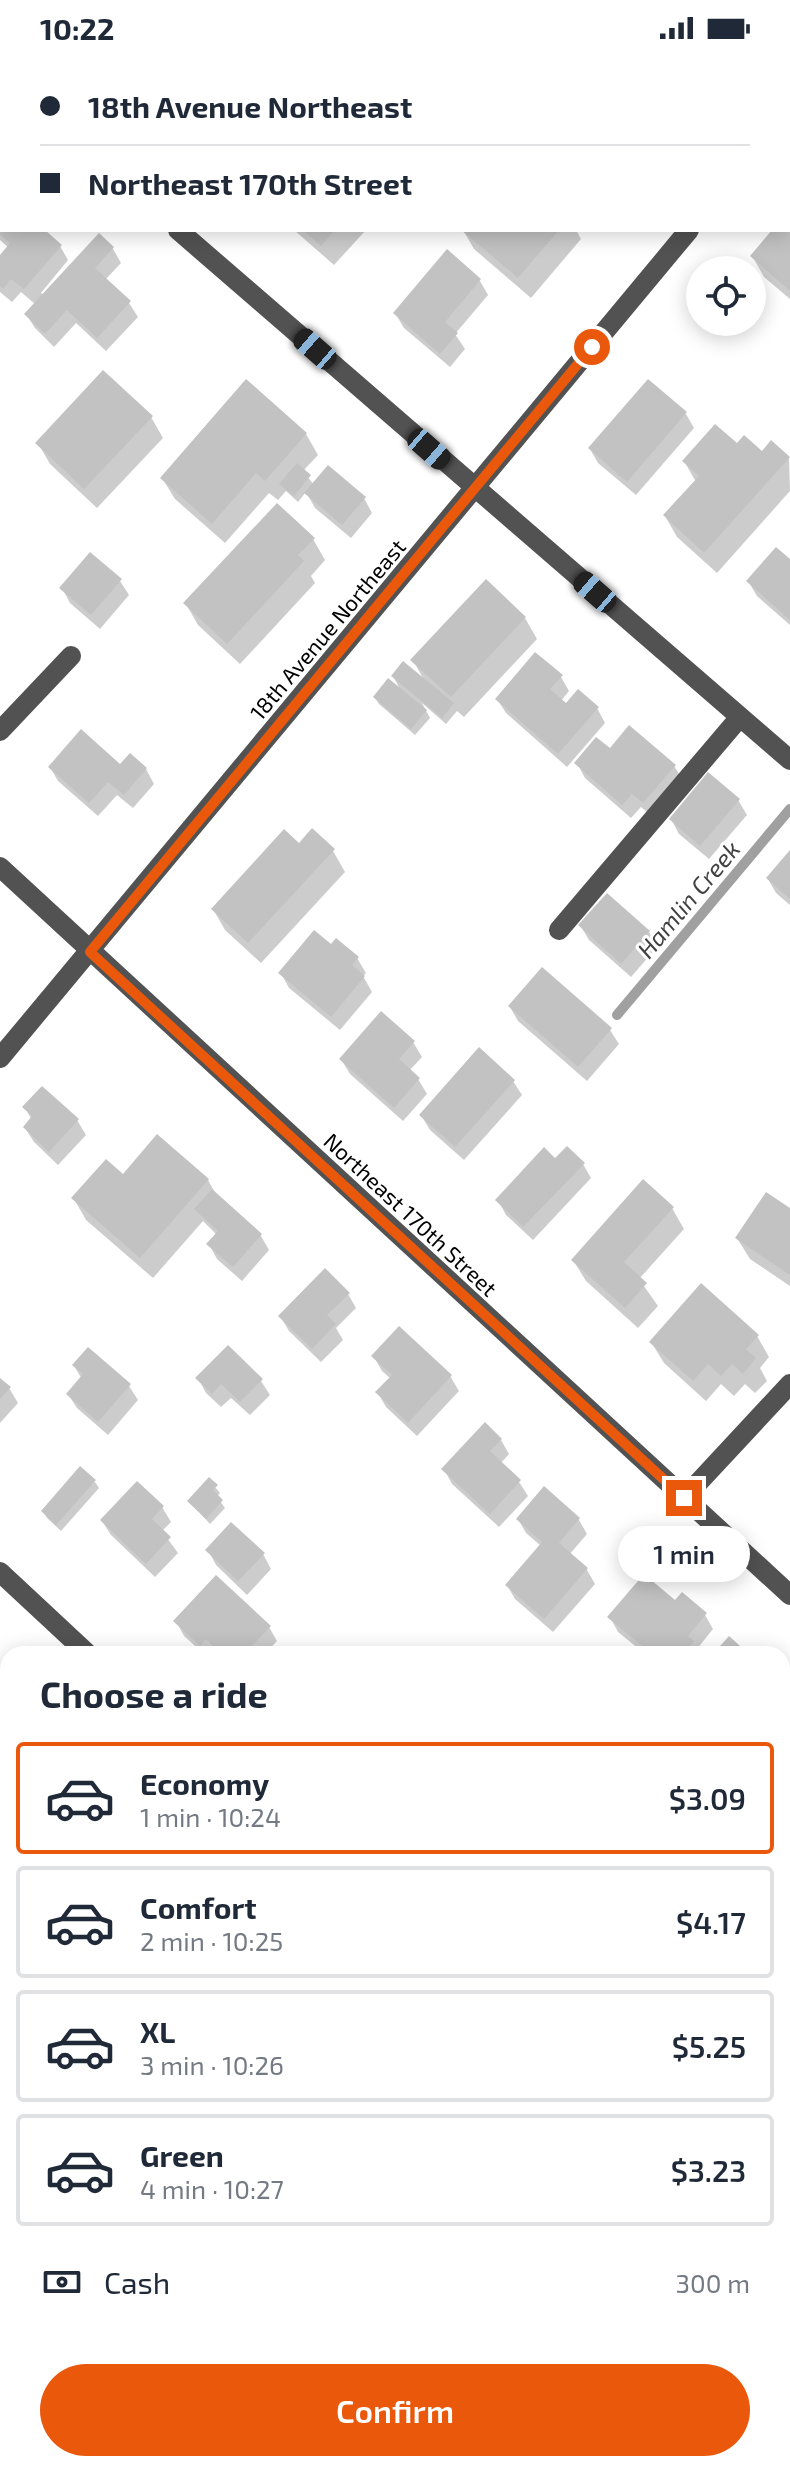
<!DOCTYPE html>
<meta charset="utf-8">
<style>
:root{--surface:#fff;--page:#f6f6f7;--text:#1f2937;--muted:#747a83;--line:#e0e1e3;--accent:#ea580c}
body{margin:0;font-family:"Exo 2",sans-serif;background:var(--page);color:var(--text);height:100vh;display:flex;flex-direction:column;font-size:30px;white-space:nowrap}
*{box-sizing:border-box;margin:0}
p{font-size:26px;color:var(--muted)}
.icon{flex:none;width:44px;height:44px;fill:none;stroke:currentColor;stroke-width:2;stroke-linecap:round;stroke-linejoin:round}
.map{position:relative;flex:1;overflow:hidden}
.panel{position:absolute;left:0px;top:1590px;width:790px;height:826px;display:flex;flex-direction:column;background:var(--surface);border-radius:24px 24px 0 0;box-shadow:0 4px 20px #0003}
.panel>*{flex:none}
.hud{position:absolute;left:0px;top:0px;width:790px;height:176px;box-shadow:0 4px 20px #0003;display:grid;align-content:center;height:176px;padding:0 40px;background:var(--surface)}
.buttons{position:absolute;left:686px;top:200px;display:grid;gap:16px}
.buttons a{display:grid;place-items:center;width:80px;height:80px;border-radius:50%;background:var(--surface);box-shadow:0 4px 20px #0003;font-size:40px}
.end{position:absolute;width:36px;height:36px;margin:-18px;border:10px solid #ea580c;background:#fff;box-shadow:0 0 0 4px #fff}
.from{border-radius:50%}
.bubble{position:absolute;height:56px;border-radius:28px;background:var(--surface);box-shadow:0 4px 20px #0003;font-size:26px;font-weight:600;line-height:56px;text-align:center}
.car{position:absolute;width:24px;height:48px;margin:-24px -12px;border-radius:10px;box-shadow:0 0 6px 2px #0007;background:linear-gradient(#222 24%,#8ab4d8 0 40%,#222 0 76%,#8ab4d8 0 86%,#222 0)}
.hud b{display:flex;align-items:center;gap:28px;height:76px;font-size:30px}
.hud b+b{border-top:2px solid var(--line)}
.hud i{width:20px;height:20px;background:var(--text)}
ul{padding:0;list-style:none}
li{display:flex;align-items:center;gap:24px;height:112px;margin:0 16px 12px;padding:0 24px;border:4px solid var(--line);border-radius:8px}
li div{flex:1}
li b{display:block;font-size:30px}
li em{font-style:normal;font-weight:600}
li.current{border-color:var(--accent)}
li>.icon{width:72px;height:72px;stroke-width:1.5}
h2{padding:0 40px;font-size:36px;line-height:96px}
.pay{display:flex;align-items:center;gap:20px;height:88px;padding:0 40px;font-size:30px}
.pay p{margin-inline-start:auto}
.primary-button{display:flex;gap:16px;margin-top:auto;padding:16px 40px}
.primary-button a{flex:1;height:92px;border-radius:48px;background:var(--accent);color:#fff;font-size:32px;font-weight:600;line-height:92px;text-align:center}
.status{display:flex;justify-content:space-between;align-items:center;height:56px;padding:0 40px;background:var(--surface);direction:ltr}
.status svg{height:22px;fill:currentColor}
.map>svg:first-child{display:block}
.shadow{fill:#0003}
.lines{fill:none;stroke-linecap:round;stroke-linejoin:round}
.stream{stroke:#a0a0a0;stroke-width:10}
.building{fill:#c2c2c2}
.minor{stroke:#525252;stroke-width:20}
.route{stroke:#ea580c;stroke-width:10}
.labels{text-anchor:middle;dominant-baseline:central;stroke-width:6;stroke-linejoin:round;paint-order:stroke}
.street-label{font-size:22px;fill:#000;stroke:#fff}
.water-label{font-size:24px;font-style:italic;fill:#414141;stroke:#fff}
</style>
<div class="status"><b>10:22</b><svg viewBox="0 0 49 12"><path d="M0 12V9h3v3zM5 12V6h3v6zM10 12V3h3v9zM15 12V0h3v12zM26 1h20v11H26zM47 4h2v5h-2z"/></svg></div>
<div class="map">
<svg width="790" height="2415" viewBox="0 0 790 2415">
<rect width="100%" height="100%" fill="#fff"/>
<path class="shadow" d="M167,0H240L238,2Z
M574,0H631L573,2Z
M674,0H698L700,2H672Z
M0,139L2,174H41L60,190L68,204L41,237L44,239L99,179L113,193L121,207L105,224L129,247L138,261L106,295L76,267L54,291L35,272L26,258L35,248L21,236L12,246L0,236V202L9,192L0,184Z
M790,157V243L764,221L752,200L775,174H788Z
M294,174H366L334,209Z
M463,174H576L581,183L531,242L474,193Z
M448,196L480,225L488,239L455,278L465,293L450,311L404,272L395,257Z
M686,358L694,372L636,439L598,407L590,393Z
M151,361L163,382L97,452L50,408L38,387Z
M306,378L318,399L303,415L314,429L364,442L372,457L351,482L315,452L306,436L298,446L286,435L278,444L269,437L225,487L175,443L162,422Z
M737,390L789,402L790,435L717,517L677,481L665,460L696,426L684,405Z
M313,483L325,504L311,520L315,527L240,608L198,569L186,548Z
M790,506V569L757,540L748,525Z
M120,525L129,539L100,573L70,547L62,532Z
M525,562L537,583L464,661L457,655L446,668L422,647L430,662L415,679L379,648L375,641L401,635L393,620L424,624L413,604Z
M561,621L569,635L561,645L566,649L597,652L605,667L567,711L506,657L497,643Z
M130,700L146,713L154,728L133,752L117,739L98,760L58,725L50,711H120Z
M577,707L674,710L683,724L652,760L641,751L631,762L585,722Z
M738,744L747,759L709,803L679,778L671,763Z
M299,789L333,795L345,816L261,907L225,874L213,853Z
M790,797V849L776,837L768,823Z
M580,869L649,876L657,891L631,921L589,884Z
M331,891L357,902L366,917L363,920L372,936L340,974L289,932L281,917Z
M510,951L610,974L619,988L587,1025L518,965Z
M413,986L422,1001L409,1015L418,1023L427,1038L403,1065L350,1018L341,1003Z
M513,1025L522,1039L464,1104L430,1074L421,1059Z
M25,1052L77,1064L86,1079L58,1109L34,1086L25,1072L32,1064Z
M555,1105L583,1108L591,1122L533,1184L506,1159L498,1144Z
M123,1121L208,1124L218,1142L261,1180L269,1194L242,1225L217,1203L209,1188L217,1179L203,1165L153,1222L86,1164L74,1143Z
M672,1152L684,1173L639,1223L658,1250L638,1272L586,1225L573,1204Z
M790,1155V1230L750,1203L737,1182Z
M348,1238L356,1252L336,1272L343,1284L321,1306L289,1275L280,1260Z
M757,1280L769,1301L760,1312L767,1325L755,1337L745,1328L734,1340L721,1328L706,1345L664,1307L651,1286Z
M374,1301L450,1320L459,1335L417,1380L386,1351L378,1337L391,1323L382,1315Z
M74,1310L129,1330L138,1344L108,1379L77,1352L68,1338L82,1323Z
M198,1322L261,1325L270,1339L250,1359L231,1342L221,1351L206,1337Z
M0,1324L9,1332L18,1347L0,1367Z
M501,1384L509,1398L500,1408L519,1426L528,1440L499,1471L452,1428L444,1413Z
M209,1424L220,1437L217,1441L225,1452L210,1468L189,1445Z
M95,1426L99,1432L61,1475L47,1462L43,1455Z
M544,1433L579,1464L587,1478L569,1499L587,1514L595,1528L553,1576L515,1543L507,1529L541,1490L526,1477L518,1463Z
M162,1451L171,1466L162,1475L178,1497L155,1521L111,1479L102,1465Z
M208,1494L263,1498L271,1513L247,1539L216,1509Z
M675,1547L705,1559L713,1573L697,1593L699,1598H645L618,1576L610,1561Z
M176,1565L269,1571L277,1585L265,1598H204L184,1580Z
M782,1629L790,1636V1726L782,1719Z
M0,1639L8,1645V1725L0,1734Z
M0,2018L8,2025V2065L0,2074Z
M8,2078V2129L0,2123V2087Z
M344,2408H461L455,2415H338Z"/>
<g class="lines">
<path class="stream" d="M617,959L790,753
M0,1906L8,1897"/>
</g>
<path class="building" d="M0,174H45L62,189L24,233L11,223L3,233L0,230V199L10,187L0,179Z
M303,174H335L321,190Z
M461,174H559L518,222Z
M772,174H790V235L750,200Z
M99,177L114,191L95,212L131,245L97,282L67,254L45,278L24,258Z
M447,193L481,223L445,266L458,277L440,298L393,257Z
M103,314L153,360L84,433L35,387Z
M246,323L307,377L265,425L256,417L212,468L160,422Z
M648,323L687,356L627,426L588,392Z
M715,368L737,387L744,379L762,395L771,384L790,401L704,497L663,459L699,420L682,405Z
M297,407L311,419L294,440L279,428Z
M328,409L366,441L342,469L304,437Z
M277,447L315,482L298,499L304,505L227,588L183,547Z
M776,491L790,503V564L746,525Z
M90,496L122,523L91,559L59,532Z
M486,523L526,561L451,641L410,604Z
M535,596L563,619L550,633L566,647L578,633L599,651L558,698L495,643Z
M403,605L454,647L442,662L391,620Z
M388,622L427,654L411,673L373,641Z
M629,669L676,709L643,747L632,738L622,749L574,707L596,681L610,692Z
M81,673L120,708L130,697L147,712L124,739L108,726L89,747L48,711Z
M708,716L740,743L700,790L669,763Z
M312,772L335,793L248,887L211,853L284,773L299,787Z
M790,794V843L766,822Z
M607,837L650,875L621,908L578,869Z
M314,874L331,888L336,882L359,901L352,909L365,920L331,961L278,917Z
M542,911L612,972L578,1011L508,950Z
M381,955L415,985L399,1003L420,1022L394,1052L339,1003Z
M479,991L515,1024L455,1091L419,1059Z
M42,1030L79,1063L49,1096L23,1071L32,1060L22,1051Z
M157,1078L209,1123L140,1202L71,1142L106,1103L123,1118Z
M567,1090L585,1107L523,1171L495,1144L544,1091L555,1102Z
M643,1123L674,1151L624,1206L647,1227L625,1252L571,1204Z
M212,1133L262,1178L233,1211L206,1188L218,1175L194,1153Z
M766,1136L790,1152V1219L735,1182Z
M325,1212L350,1237L327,1259L336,1268L312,1293L278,1260Z
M701,1227L759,1279L746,1293L756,1302L743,1318L732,1308L721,1320L708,1308L693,1325L649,1286Z
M399,1270L452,1319L408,1367L375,1336L392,1319L371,1300Z
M228,1289L263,1323L240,1346L221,1328L212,1338L195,1322Z
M88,1291L131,1328L98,1366L66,1338L83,1318L72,1309Z
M0,1322L11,1331L0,1343Z
M485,1366L502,1383L490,1395L521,1424L490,1458L441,1413Z
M80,1410L96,1424L56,1469L41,1455Z
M209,1421L218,1429L213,1434L223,1444L206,1463L187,1445Z
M137,1425L164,1450L152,1463L171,1481L146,1508L100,1464Z
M544,1430L580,1462L559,1487L588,1512L544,1563L505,1529L542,1486L516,1463Z
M231,1466L265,1497L238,1525L205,1494Z
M644,1518L675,1544L682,1536L707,1557L688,1580L694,1585L683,1598H652L607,1561Z
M216,1519L271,1570L244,1598H221L206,1583L200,1590L173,1565Z
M729,1580L749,1598H713Z
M782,1626L790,1633V1639L782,1648Z
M0,1636L8,1643V1690L0,1699Z
M790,1674V1721L782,1714V1683Z
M0,2016L8,2022V2041L0,2050Z
M788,2057L790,2059V2131L782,2123V2064Z
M8,2075V2124L0,2117V2084Z
M790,2375V2415H772L763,2408H782V2384Z
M342,2408H431L427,2412L431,2415H335Z
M468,2408H479L485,2413L490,2408H502L510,2415H462Z"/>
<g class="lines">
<path class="minor" d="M0,19L2,21
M788,55L790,52
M178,174L790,704
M0,675L71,600
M0,811L790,1539
M559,874L740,661
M0,1002L689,174
M684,1442L790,1328
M0,1516L88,1598
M0,2239L8,2246
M782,2239L790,2247
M181,2408L188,2415"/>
</g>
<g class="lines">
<path class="route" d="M592,291L90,896L684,1442"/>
</g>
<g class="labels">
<g class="street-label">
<text transform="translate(327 573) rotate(-50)">18th Avenue Northeast</text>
<text transform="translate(411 1158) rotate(43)">Northeast 170th Street</text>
</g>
<g class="water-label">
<text transform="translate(688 843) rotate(-50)">Hamlin Creek</text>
</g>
</g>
</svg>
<div class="buttons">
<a><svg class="icon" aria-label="locate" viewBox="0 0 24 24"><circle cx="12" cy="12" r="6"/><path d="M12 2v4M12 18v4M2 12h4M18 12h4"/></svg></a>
</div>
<i class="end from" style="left:592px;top:291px"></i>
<i class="end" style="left:684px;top:1442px"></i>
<div class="bubble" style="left:618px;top:1470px;width:132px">1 min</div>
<i class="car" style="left:315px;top:293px;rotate:311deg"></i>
<i class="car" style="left:429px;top:393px;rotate:131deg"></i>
<i class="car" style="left:595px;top:536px;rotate:311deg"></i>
<div class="hud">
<b><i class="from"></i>18th Avenue Northeast</b>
<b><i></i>Northeast 170th Street</b>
</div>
<section class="panel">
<h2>Choose a ride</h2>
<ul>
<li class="current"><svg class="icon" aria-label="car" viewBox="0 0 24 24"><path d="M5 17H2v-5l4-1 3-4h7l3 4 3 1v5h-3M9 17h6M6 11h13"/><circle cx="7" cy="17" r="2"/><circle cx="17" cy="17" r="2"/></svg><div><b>Economy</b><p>1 min · 10:24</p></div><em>$3.09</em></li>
<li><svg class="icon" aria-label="car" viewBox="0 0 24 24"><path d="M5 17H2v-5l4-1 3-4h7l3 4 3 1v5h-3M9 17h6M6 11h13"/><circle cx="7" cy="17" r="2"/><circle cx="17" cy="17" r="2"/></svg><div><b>Comfort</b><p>2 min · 10:25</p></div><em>$4.17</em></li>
<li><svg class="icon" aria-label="car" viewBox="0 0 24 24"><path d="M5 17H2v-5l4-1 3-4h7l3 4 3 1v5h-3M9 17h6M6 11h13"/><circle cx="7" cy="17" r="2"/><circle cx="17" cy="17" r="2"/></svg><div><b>XL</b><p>3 min · 10:26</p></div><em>$5.25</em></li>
<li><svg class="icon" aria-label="car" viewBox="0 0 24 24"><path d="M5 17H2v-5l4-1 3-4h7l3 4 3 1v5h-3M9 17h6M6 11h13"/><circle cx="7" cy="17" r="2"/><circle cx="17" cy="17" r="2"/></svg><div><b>Green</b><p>4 min · 10:27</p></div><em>$3.23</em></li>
</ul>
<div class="pay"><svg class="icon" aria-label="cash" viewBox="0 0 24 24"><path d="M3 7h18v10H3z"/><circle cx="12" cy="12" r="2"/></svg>Cash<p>300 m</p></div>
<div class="primary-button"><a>Confirm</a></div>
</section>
</div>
